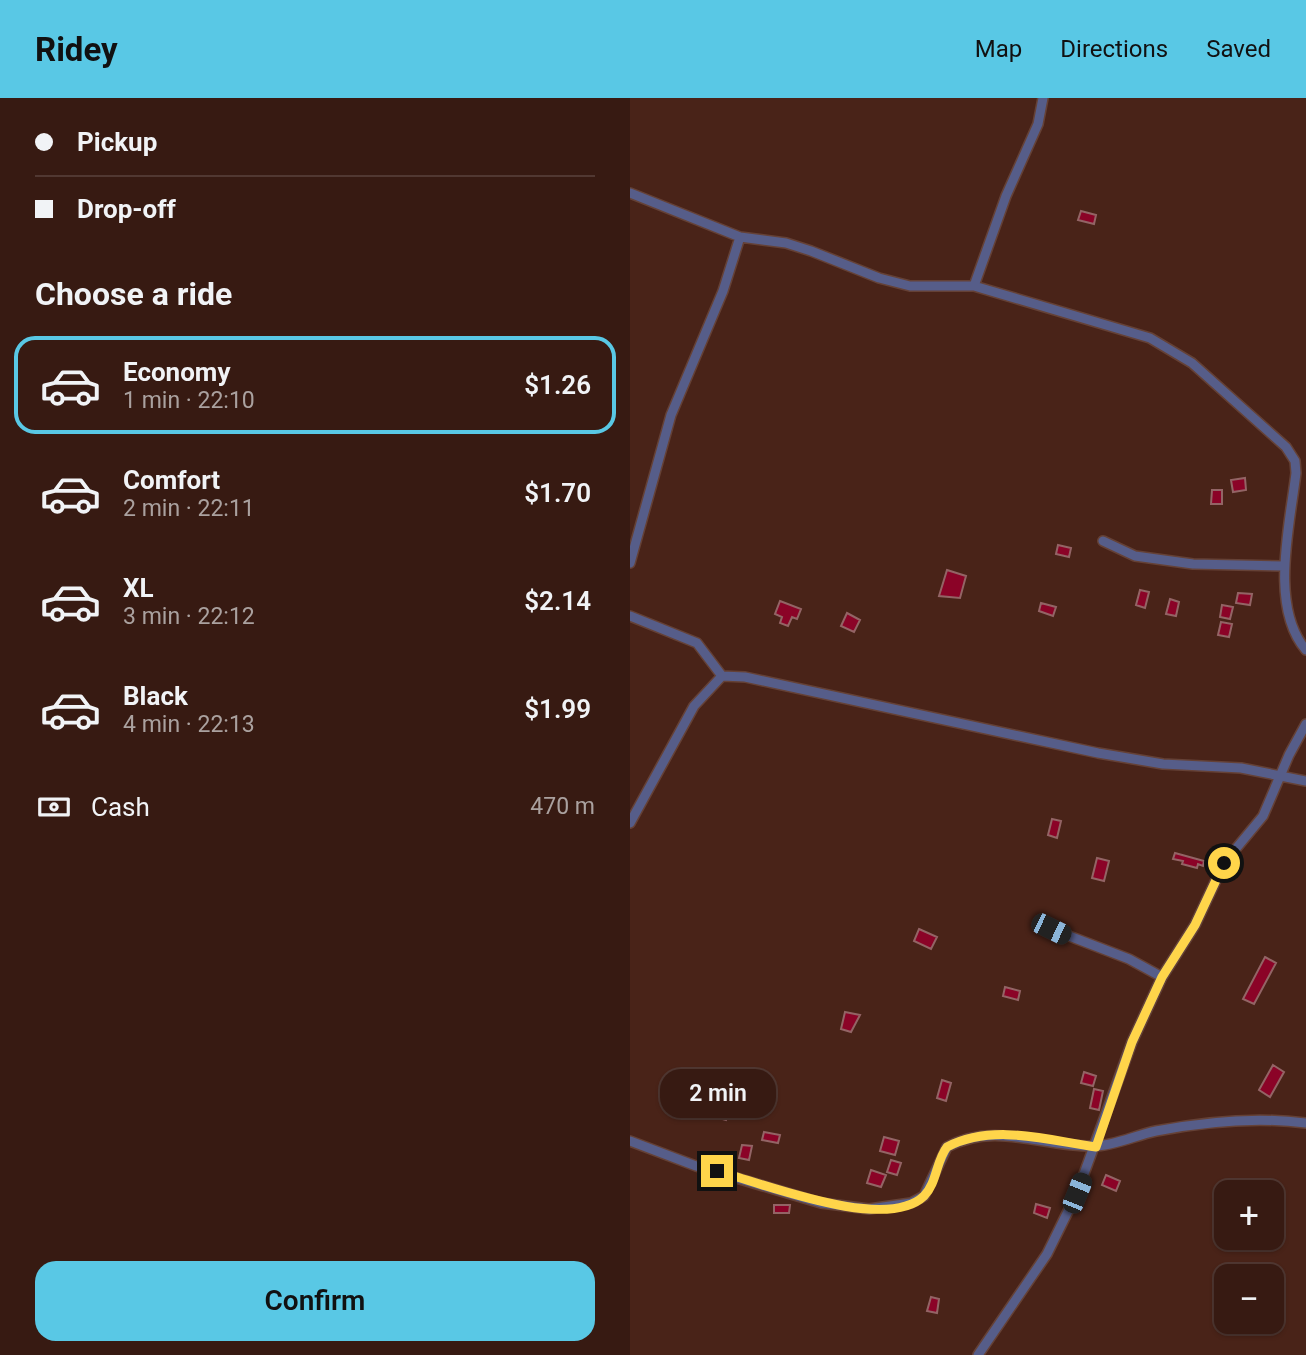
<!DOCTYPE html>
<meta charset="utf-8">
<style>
:root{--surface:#371a12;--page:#422720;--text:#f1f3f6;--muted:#aaa19f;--line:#513832;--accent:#59c8e5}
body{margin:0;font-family:Roboto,sans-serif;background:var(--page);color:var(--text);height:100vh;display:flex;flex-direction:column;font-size:26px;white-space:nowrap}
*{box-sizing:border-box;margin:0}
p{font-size:23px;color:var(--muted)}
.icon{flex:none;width:38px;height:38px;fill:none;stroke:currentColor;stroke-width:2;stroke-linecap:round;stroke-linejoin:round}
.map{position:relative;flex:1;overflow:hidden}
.sheet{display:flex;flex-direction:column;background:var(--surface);width:630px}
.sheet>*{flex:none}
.top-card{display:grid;align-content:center;height:154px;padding:0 35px;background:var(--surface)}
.controls{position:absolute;left:584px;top:1082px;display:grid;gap:14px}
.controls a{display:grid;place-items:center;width:70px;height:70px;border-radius:14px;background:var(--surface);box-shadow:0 2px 5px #0004,0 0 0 2px var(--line);font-size:35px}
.end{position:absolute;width:32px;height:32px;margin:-16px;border:9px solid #ffd54a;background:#111;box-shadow:0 0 0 4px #111}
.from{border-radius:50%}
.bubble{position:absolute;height:49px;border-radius:21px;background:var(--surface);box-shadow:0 2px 5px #0004,0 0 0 2px var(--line);font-size:23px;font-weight:600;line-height:49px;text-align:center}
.car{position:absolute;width:21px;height:42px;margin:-21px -10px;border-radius:9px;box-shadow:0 0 5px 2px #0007;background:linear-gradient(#222 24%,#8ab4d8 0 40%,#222 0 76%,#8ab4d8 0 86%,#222 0)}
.top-card b{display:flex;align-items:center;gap:24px;height:66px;font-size:26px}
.top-card b+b{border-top:2px solid var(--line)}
.top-card i{width:18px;height:18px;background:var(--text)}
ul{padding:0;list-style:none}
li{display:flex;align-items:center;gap:21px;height:98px;margin:0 14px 10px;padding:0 21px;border:4px solid transparent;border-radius:21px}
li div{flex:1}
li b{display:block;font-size:26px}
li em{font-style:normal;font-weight:600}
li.active{border-color:var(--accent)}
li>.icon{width:63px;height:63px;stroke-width:1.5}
h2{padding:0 35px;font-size:32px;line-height:84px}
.pay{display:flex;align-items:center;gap:18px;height:77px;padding:0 35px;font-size:26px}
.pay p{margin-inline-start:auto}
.cta{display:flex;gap:14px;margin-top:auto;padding:14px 35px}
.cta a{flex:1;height:80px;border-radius:21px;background:var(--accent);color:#111;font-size:28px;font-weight:600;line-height:80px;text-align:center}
header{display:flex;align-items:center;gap:42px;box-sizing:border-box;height:98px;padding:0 35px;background:var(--accent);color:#111}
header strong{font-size:33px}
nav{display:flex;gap:38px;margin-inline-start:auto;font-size:24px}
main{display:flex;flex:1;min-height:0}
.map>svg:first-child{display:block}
.building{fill:#8b0327;stroke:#936465;stroke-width:2}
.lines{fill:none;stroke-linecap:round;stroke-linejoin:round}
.street-casing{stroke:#654136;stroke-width:12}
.street{stroke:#565d89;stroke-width:9}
.route{stroke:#ffd54a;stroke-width:9}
</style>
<header>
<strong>Ridey</strong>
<nav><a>Map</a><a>Directions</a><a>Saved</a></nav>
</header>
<main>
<section class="sheet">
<div class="top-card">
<b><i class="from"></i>Pickup</b>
<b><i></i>Drop-off</b>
</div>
<h2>Choose a ride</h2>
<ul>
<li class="active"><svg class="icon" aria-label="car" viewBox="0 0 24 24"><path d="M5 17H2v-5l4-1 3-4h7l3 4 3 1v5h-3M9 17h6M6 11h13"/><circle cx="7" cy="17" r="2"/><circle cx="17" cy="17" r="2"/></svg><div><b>Economy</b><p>1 min · 22:10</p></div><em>$1.26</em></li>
<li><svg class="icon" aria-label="car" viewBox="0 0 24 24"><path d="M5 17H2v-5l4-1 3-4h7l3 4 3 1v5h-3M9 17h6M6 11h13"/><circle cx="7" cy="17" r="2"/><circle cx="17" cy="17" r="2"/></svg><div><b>Comfort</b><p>2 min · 22:11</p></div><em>$1.70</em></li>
<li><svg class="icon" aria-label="car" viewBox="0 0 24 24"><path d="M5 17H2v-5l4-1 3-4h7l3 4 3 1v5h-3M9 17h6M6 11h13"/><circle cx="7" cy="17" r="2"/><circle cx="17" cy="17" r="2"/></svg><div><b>XL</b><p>3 min · 22:12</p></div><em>$2.14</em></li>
<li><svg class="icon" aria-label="car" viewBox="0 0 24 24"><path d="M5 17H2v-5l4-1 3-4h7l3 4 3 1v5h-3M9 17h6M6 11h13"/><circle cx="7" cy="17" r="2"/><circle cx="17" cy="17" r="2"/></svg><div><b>Black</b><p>4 min · 22:13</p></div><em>$1.99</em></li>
</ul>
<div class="pay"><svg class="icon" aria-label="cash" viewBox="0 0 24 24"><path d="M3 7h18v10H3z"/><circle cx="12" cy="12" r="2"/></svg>Cash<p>470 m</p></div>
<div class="cta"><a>Confirm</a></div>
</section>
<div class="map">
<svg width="676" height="1257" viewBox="0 0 676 1257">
<rect width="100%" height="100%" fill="#492318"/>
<path class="building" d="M451,113L466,117L464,126L448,122Z
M615,380L616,392L603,394L601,382Z
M582,392H592V406H581Z
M428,447L441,450L439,459L426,456Z
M317,472L336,478L330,500L309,498Z
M510,492L519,494L515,510L506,507Z
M608,495L622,496L620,507L606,505Z
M540,501L549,504L546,518L536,516Z
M150,503L171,511L167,521L162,519L158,528L150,525L152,519L145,516Z
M411,505L426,509L423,518L409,513Z
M592,507L603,509L600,521L590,519Z
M217,515L230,522L224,534L211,528Z
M591,524L602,526L599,539L588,537Z
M422,721L431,723L427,740L418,737Z
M545,755L574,763L573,768L568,766L567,770L552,766L553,763L543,761Z
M467,760L479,763L474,783L462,780Z
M289,831L307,839L301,851L284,843Z
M635,859L646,865L624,906L613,901Z
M375,889L390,893L388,902L373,898Z
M215,914L230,917L221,934L211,931Z
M643,967L654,974L640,999L629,992Z
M454,974L466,978L463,988L451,985Z
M312,982L321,985L316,1003L307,1000Z
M464,991L473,993L469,1012L460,1010Z
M85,1009L99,1013L96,1022L82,1018Z
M134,1034L150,1037L148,1045L132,1042Z
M254,1039L269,1043L265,1057L250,1053Z
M112,1047L122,1048L119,1062L109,1060Z
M261,1062L271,1065L267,1077L257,1074Z
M241,1072L256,1077L251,1089L237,1085Z
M476,1077L490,1083L486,1093L472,1087Z
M406,1106L420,1110L417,1120L404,1115Z
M144,1107H160L159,1115H144Z
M301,1199L309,1201L307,1215L297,1213Z"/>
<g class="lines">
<g class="street-casing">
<path id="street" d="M0,95L110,139L156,145L181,153L249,180L280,188H344L520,240L562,265L656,349L665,363L666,375C660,426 639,509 676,552
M344,188L376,98L408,26L413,0
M473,443L505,458L563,466L654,468
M0,465L41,317L93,193L110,139
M0,518L67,545L92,578
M0,725L64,608L92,578L115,579L468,655L533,666L611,670L676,683
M421,831L499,861L532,879
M0,1043L66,1068L191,1105L239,1111L281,1105L294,1098L317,1049C366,1023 412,1049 464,1048C484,1048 506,1037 526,1033C573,1024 629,1019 676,1025
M348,1257L417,1156L447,1095L502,944L532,879L565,827L594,765L633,718L659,657L676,626"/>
</g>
<use href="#street" class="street"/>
</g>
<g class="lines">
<path class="route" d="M87,1073C132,1085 256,1135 294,1098C307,1085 306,1063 317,1049C363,1025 417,1042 466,1049L502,944L532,879L565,827L594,765"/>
</g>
</svg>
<div class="controls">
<a>+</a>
<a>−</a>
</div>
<i class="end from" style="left:594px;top:765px"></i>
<i class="end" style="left:87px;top:1073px"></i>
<div class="bubble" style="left:30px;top:971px;width:116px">2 min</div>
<i class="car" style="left:421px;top:831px;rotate:116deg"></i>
<i class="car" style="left:447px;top:1095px;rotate:22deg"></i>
</div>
</main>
